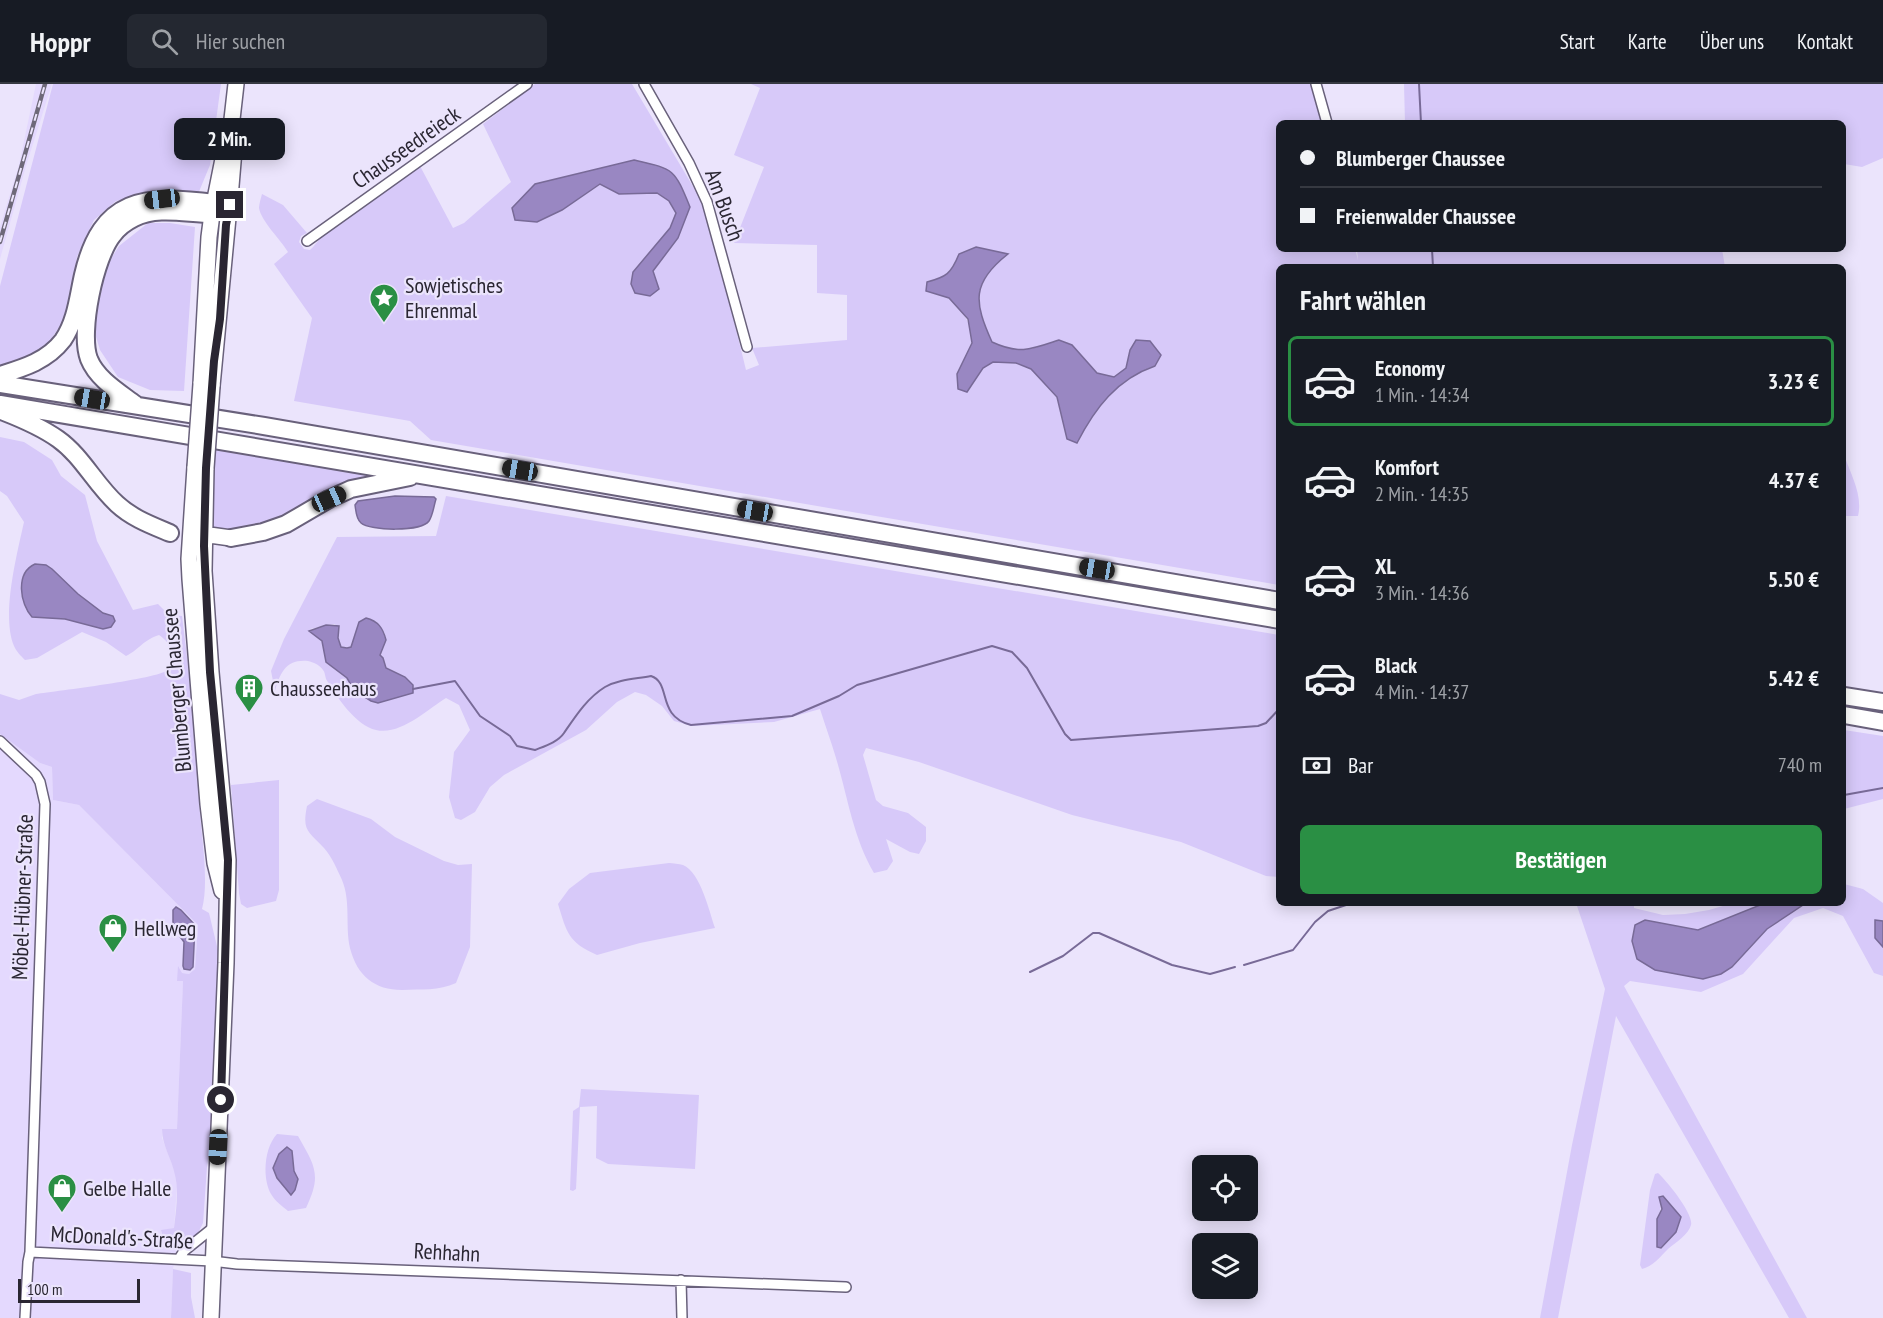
<!DOCTYPE html>
<html lang="de">
<meta charset="utf-8">
<style>
:root{--surface:#171b24;--page:#242831;--text:#f1f3f6;--muted:#9ea1a6;--line:#363941;--accent:#2a8f44}
body{margin:0;font-family:"PT Sans Narrow",sans-serif;background:var(--page);color:var(--text);height:100vh;display:flex;flex-direction:column;font-size:22px;white-space:nowrap}
*{box-sizing:border-box;margin:0}
p{font-size:20px;color:var(--muted)}
.icon{flex:none;width:33px;height:33px;fill:none;stroke:currentColor;stroke-width:2;stroke-linecap:round;stroke-linejoin:round}
.map{position:relative;flex:1;overflow:hidden}
.details{position:absolute;left:1276px;top:180px;width:570px;height:642px;display:flex;flex-direction:column;background:var(--surface);border-radius:9px;box-shadow:0 3px 15px #0003}
.details>*{flex:none}
.hud{position:absolute;left:1276px;top:36px;width:570px;height:132px;border-radius:9px;box-shadow:0 3px 15px #0003;display:grid;align-content:center;height:132px;padding:0 24px;background:var(--surface)}
.fabs{position:absolute;left:1192px;top:1071px;display:grid;gap:12px}
.fabs a{display:grid;place-items:center;width:66px;height:66px;border-radius:9px;background:var(--surface);box-shadow:0 3px 15px #0003;font-size:30px}
.scale{position:absolute;left:18px;bottom:15px;width:122px;box-sizing:border-box;padding-left:6px;border:3px solid #2a2632;border-top:0;font-size:16px;line-height:21px;white-space:nowrap;color:#2a2632;-webkit-text-stroke:4px #ebe4fc;paint-order:stroke}
.end{position:absolute;width:27px;height:27px;margin:-14px;border:8px solid #2a2632;background:#fff;box-shadow:0 0 0 3px #fff}
.from{border-radius:50%}
.bubble{position:absolute;height:42px;border-radius:9px;background:var(--surface);box-shadow:0 3px 15px #0003;font-size:20px;font-weight:700;line-height:42px;text-align:center}
.car{position:absolute;width:18px;height:36px;margin:-18px -9px;border-radius:8px;box-shadow:0 0 4px 2px #0007;background:linear-gradient(#222 24%,#8ab4d8 0 40%,#222 0 76%,#8ab4d8 0 86%,#222 0)}
.hud b{display:flex;align-items:center;gap:21px;height:57px;font-size:22px}
.hud b+b{border-top:2px solid var(--line)}
.hud i{width:15px;height:15px;background:var(--text)}
ul{padding:0;list-style:none}
li{display:flex;align-items:center;gap:18px;height:90px;margin:0 12px 9px;padding:0 12px;border:3px solid transparent;border-radius:9px}
li div{flex:1}
li b{display:block;font-size:22px}
li em{font-style:normal;font-weight:700}
li.current{border-color:var(--accent)}
li>.icon{width:54px;height:54px;stroke-width:1.5}
h2{padding:0 24px;font-size:27px;line-height:72px}
.pay{display:flex;align-items:center;gap:15px;height:66px;padding:0 24px;font-size:22px}
.pay p{margin-inline-start:auto}
.primary-button{display:flex;gap:12px;margin-top:auto;padding:12px 24px}
.primary-button a{flex:1;height:69px;border-radius:9px;background:var(--accent);color:#fff;font-size:24px;font-weight:700;line-height:69px;text-align:center}
header{display:flex;align-items:center;gap:36px;box-sizing:border-box;height:84px;padding:0 30px;background:var(--surface);border-bottom:2px solid var(--line)}
header strong{font-size:28px}
nav{display:flex;gap:33px;margin-inline-start:auto;font-size:21px}
.search{width:420px;height:54px;background:var(--page);display:flex;align-items:center;gap:15px;box-sizing:border-box;padding:0 21px;border-radius:9px;color:var(--muted);font-size:22px}
.map>svg:first-child{display:block}
.built{fill:#e4d9fe}
.green{fill:#d7c9f9;fill-rule:evenodd}
.water{fill:#9987c2;stroke:#786a97;stroke-width:1.5}
.lines{fill:none;stroke-linecap:round;stroke-linejoin:round}
.stream{stroke:#786a97;stroke-width:2}
.street-casing{stroke:#69617b;stroke-width:12}
.primary-casing{stroke:#69617b;stroke-width:18}
.highway-casing{stroke:#69617b;stroke-width:20}
.street{stroke:#fff;stroke-width:9}
.primary{stroke:#fff;stroke-width:15}
.highway{stroke:#fff;stroke-width:16}
.rail-casing{stroke:#6e6979;stroke-width:4.5}
.rail{stroke:#ebe4fc;stroke-width:2;stroke-dasharray:7;stroke-linecap:butt}
.primary-bridge-casing{stroke:#69617b;stroke-width:18;stroke-linecap:butt}
.primary-bridge{stroke:#fff;stroke-width:15}
.route{stroke:#2a2632;stroke-width:8}
.labels{text-anchor:middle;dominant-baseline:central;stroke-width:4.5;stroke-linejoin:round;paint-order:stroke}
.street-label{font-size:22px;fill:#2a2632;stroke:#ebe4fc}
.poi-label{font-size:22px;fill:#2a2632;stroke:#ebe4fc;text-anchor:start}
</style>
<header>
<strong>Hoppr</strong>
<div class="search"><svg class="icon" aria-label="search" viewBox="0 0 24 24"><circle cx="10" cy="10" r="6"/><path d="M15 15l6 6"/></svg>Hier suchen</div>
<nav><a>Start</a><a>Karte</a><a>Über uns</a><a>Kontakt</a></nav>
</header>
<div class="map">
<svg width="1883" height="1234" viewBox="0 0 1883 1234">
<rect width="100%" height="100%" fill="#ebe4fc"/>
<path class="built" d="M36,0H52L26,82L0,175V143L19,81Z
M0,650L40,679L52,683L53,716L79,721L198,841L195,885L189,890L181,889L179,883L183,897L177,1045H162V1054L175,1088L177,1103L174,1144L161,1147L166,1164L177,1161L173,1185L171,1234H0Z"/>
<path class="green" d="M53,0H221L210,81L198,110L161,108L116,117L94,136L77,173L68,231L46,262L13,280L0,281V202Z
M535,0H632L707,126L746,286L759,281L752,264L847,256V211L817,209V161L734,159L764,83L734,71L760,4L751,0H1313L1323,39H1280V165H1355L1358,176L1357,165H1722L1725,183H1280L1279,501L431,356L410,337L294,317L312,234L274,180L288,168C281,156 261,137 259,124C259,120 261,114 262,110L283,121L307,149L301,152L299,158L304,165L310,166C314,163 320,153 327,148L420,82L453,144L464,139L511,98L483,40ZM634,76L690,123L678,154L653,187L659,205L633,188L670,144L676,129L669,117L657,109L619,110L600,100L562,126L537,138L515,136L535,100ZM976,163L1007,170C1000,176 992,183 987,190C971,210 983,237 992,258C1020,271 1032,265 1059,256L1072,261L1097,290L1114,293L1126,284L1130,266L1155,282C1118,295 1094,324 1077,358L1062,335L1057,313L1031,285L1016,279L993,278L983,284L967,308L957,290C962,281 969,270 971,260C977,233 946,211 927,198C946,193 951,189 959,170Z
M1404,0H1883V74L1862,83L1844,80V39H1768L1767,37L1763,39H1405Z
M148,139H170L195,143L184,307L150,306L118,293L100,266L93,243L107,181L119,162Z
M0,353L24,358L52,376L61,392L85,411L97,457L133,526L158,520L169,531L182,532C191,598 195,663 200,729C202,756 209,799 202,825L209,829L221,879L215,1034L207,1083L203,1139L197,1151L186,1159L166,1164L161,1146L174,1144C176,1127 179,1108 175,1091C172,1075 162,1062 162,1045H177L183,897H177L178,882L182,889L189,890L195,885L198,841L79,721L53,716L52,683L40,679L0,650V610L19,616L36,610C57,607 157,595 168,586C173,581 173,575 171,569C170,560 166,556 159,551C143,556 140,565 126,572L106,558L82,548L37,574L25,576C21,572 16,567 14,562C1,532 17,470 24,438L7,412L0,407ZM52,485C70,503 89,523 113,533L115,537L103,545L65,535L32,533Z
M214,364L387,393L288,435L224,450L208,443Z
M1844,371C1851,391 1863,411 1858,432H1844Z
M446,412L1279,551V793L1266,792L1181,758L1072,731L919,678L866,664L863,671L876,716L883,722L908,729L926,743V757L919,770L910,768L886,755L893,777L887,786L874,789C853,753 848,714 836,674C831,657 825,641 820,625L774,638L692,642L674,637L662,622L646,611L635,608L617,618L586,646L504,691L490,703L475,728L461,736L455,734L449,713L454,668L470,646L459,621L446,614C428,625 400,652 376,646C356,642 336,612 326,595C325,592 325,588 323,586C320,581 313,578 308,577C286,575 280,589 275,607L271,587L284,555L337,453L436,452ZM335,540L339,546L338,554L341,563H351L352,557L384,548L386,556L380,571L383,574L386,585L405,593L413,601V609L378,619L354,606L347,594L338,586L324,564L322,557L310,545Z
M1844,646L1883,652V715L1844,725Z
M279,696V806L276,817L247,824L241,820L239,809L231,701Z
M317,715L371,735L395,753L444,777L458,781L472,780L470,863L456,899C439,907 421,905 402,906C375,906 357,892 350,864C345,842 351,818 342,796C337,785 332,773 324,764C308,747 302,747 307,722Z
M669,779C673,779 679,780 683,781C701,789 709,827 715,844L640,859L597,871C568,858 567,849 558,820L569,805L590,789Z
M1844,800L1863,805L1883,819V837L1875,836V854L1883,863V892L1874,889L1843,832L1823,824L1794,834L1743,890L1701,908L1630,897L1624,902L1807,1234H1789L1616,932L1558,1234H1540L1572,1061L1605,905L1576,819H1634V824L1663,831L1685,830L1709,826L1733,819H1765L1698,846L1645,836L1632,857L1637,875L1655,886L1675,889L1732,883L1767,845L1806,819H1844Z
M581,1005L699,1011L695,1085L608,1080L596,1074L597,1022L580,1023L576,1105L573,1107L570,1106L573,1027L579,1023Z
M277,1050L298,1052C315,1082 322,1091 306,1124L288,1127C282,1122 275,1117 271,1110C262,1094 264,1064 277,1050ZM287,1063L292,1067L294,1087L285,1105L273,1084L279,1070Z
M1658,1089C1666,1096 1694,1130 1691,1141C1689,1150 1675,1159 1668,1165C1661,1172 1652,1183 1642,1185L1640,1181L1650,1106L1655,1090ZM1663,1112L1681,1133L1658,1147C1657,1133 1663,1127 1660,1113Z
M173,1185L191,1189V1213L195,1234H171Z"/>
<path class="water" d="M634,76C674,85 674,84 690,123L678,154L653,187L659,205L650,212L635,209L631,200L633,188L670,144L676,129L669,117L657,109L619,110L600,100L562,126L537,138L515,136L512,124L535,100Z
M976,163L1008,170C971,199 974,218 992,258C1020,271 1032,265 1059,256L1072,261L1097,289L1114,293L1126,284L1130,266L1136,256L1150,257L1161,271L1155,282C1117,295 1095,324 1077,359L1067,355L1057,313L1031,285L1016,279L993,278L983,284L967,308L958,305L957,290L972,259L968,235L949,214L926,207L927,198C946,193 951,190 959,170Z
M395,412L434,413L436,415C434,421 433,431 429,437C421,448 370,447 361,439C356,435 356,427 355,421L358,417Z
M35,480L46,481L52,485L78,510L103,529L113,532L115,537L111,543L103,545L65,535L32,533C20,520 15,489 35,480Z
M366,534C378,537 383,544 386,556L380,571L383,574L386,584L405,593L413,601V609L378,619L371,617L354,606L347,594L326,578L322,557L309,547L326,541L339,542L338,554L341,563L347,564L351,563L359,538Z
M1765,819H1806L1767,845L1732,883L1721,890L1703,895L1655,886L1637,875L1632,857L1635,841L1645,836L1698,846Z
M176,823L181,826L195,841L193,883L190,886L184,885L183,882L184,858L173,843V826Z
M1875,836L1883,837V863L1875,854Z
M287,1063L292,1067L294,1087L298,1095L295,1106L291,1111L277,1094L273,1084L279,1070Z
M1663,1112L1681,1133L1676,1148L1661,1164L1657,1163V1135L1662,1125L1659,1113Z"/>
<g class="lines">
<path class="stream" d="M1419,0L1421,39
M1432,165L1433,183
M413,605L455,597L480,632L510,652L517,662L535,666C545,662 558,658 564,649C575,633 587,614 605,603C619,595 636,595 651,592C672,599 656,632 691,641L792,632L839,612L857,601L992,562L1012,568L1027,584L1065,650L1071,656L1258,642L1266,639L1280,624
M1844,711L1883,704
M1244,881L1293,866L1315,838L1328,827L1352,819
M1030,888L1063,872L1093,849H1099L1172,881L1210,890L1235,883"/>
<g class="street-casing">
<path id="street" d="M644,0L689,79L707,118L747,263
M1316,0L1327,39
M307,157L527,0
M0,657L36,691L40,698L45,720L30,1168L28,1178L25,1234
M30,1168L212,1177L237,1180L846,1203
M179,1175L184,1167L214,1143
M681,1196L682,1234"/>
</g>
<g class="primary-casing">
<path id="primary" d="M201,300L209,153L212,130L227,55
M212,302L231,102L234,66L231,44L236,0
M195,383L189,475L190,495L208,720L215,779L222,807
M206,384L204,487L211,588L228,776L226,879L211,1234
M195,449L231,454"/>
</g>
<g class="highway-casing">
<path id="highway" d="M0,291C23,284 47,277 63,256C76,237 78,213 83,191C101,113 144,110 215,119
M0,300L264,342L1280,517
M0,320L1280,536
M135,320C119,308 97,295 89,275C79,248 95,173 113,151C118,144 126,138 134,134C158,122 187,130 212,130
M4,328C22,335 41,343 58,355C82,372 95,400 117,420C132,434 151,441 170,449
M231,454L263,448L286,440L329,415L351,405L410,393
M1844,612L1883,618
M1844,631L1883,638"/>
</g>
<use href="#street" class="street"/>
<use href="#primary" class="primary"/>
<use href="#highway" class="highway"/>
<g class="rail-casing">
<path id="rail" d="M0,158L45,0"/>
</g>
<use href="#rail" class="rail"/>
<g class="primary-bridge-casing">
<path id="primary-bridge" d="M195,383L201,300
M206,384L212,302"/>
</g>
<use href="#primary-bridge" class="primary-bridge"/>
</g>
<g class="lines">
<path class="route" d="M221,1016L228,776L210,588L204,462L206,384L214,277L220,235L226,141L230,121"/>
</g>
<defs>
<g id="sight-pin" transform="scale(1.5)"><path d="M0 17L-7.5 6A9.5 9.5 0 1 1 7.5 6Z" fill="#2a8f44" stroke="#ebe4fc"/><path d="M0-6L1.8-2.2L6-1.7L2.9 1.2L3.7 5.4L0 3.3L-3.7 5.4L-2.9 1.2L-6-1.7L-1.8-2.2Z" fill="#fff"/></g>
<g id="building-pin" transform="scale(1.5)"><path d="M0 17L-7.5 6A9.5 9.5 0 1 1 7.5 6Z" fill="#2a8f44" stroke="#ebe4fc"/><path d="M-4-6H4V6H1V3H-1V6H-4ZM-2.5-4.3h1.7v1.8h-1.7ZM.8-4.3h1.7v1.8H.8ZM-2.5-1h1.7V.8h-1.7ZM.8-1h1.7V.8H.8Z" fill="#fff"/></g>
<g id="shop-pin" transform="scale(1.5)"><path d="M0 17L-7.5 6A9.5 9.5 0 1 1 7.5 6Z" fill="#2a8f44" stroke="#ebe4fc"/><path d="M-5-2.5h2.3a2.7 3.5 0 0 1 5.4 0H5L5.5 6h-11ZM-1.5-2.5h3a1.5 2.3 0 0 0-3 0Z" fill="#fff"/></g>
</defs>
<g fill-rule="evenodd">
<use href="#sight-pin" x="384" y="214"/>
<use href="#building-pin" x="249" y="604"/>
<use href="#shop-pin" x="113" y="844"/>
<use href="#shop-pin" x="62" y="1104"/>
</g>
<g class="labels">
<g class="street-label">
<text transform="translate(406 63) rotate(-35)">Chausseedreieck</text>
<text transform="translate(725 121) rotate(70)">Am Busch</text>
<text transform="translate(176 606) rotate(-95)">Blumberger Chaussee</text>
<text transform="translate(22 813) rotate(-88)">Möbel-Hübner-Straße</text>
<text transform="translate(122 1153) rotate(3)">McDonald's-Straße</text>
<text transform="translate(447 1168) rotate(3)">Rehhahn</text>
</g>
<g class="poi-label">
<text x="405" y="201">Sowjetisches<tspan x="405" dy="25">Ehrenmal</tspan></text>
<text x="270" y="604">Chausseehaus</text>
<text x="134" y="844">Hellweg</text>
<text x="83" y="1104">Gelbe Halle</text>
</g>
</g>
</svg>
<div class="fabs">
<a><svg class="icon" aria-label="locate" viewBox="0 0 24 24"><circle cx="12" cy="12" r="6"/><path d="M12 2v4M12 18v4M2 12h4M18 12h4"/></svg></a>
<a><svg class="icon" aria-label="layers" viewBox="0 0 24 24"><path d="M12 4l9 5-9 5-9-5zM3 14l9 5 9-5"/></svg></a>
</div>
<div class="scale">100 m</div>
<i class="end from" style="left:221px;top:1016px"></i>
<i class="end" style="left:230px;top:121px"></i>
<div class="bubble" style="left:174px;top:34px;width:111px">2 Min.</div>
<i class="car" style="left:162px;top:115px;rotate:263deg"></i>
<i class="car" style="left:92px;top:315px;rotate:279deg"></i>
<i class="car" style="left:520px;top:386px;rotate:280deg"></i>
<i class="car" style="left:329px;top:415px;rotate:66deg"></i>
<i class="car" style="left:755px;top:427px;rotate:280deg"></i>
<i class="car" style="left:1097px;top:485px;rotate:280deg"></i>
<i class="car" style="left:218px;top:1063px;rotate:183deg"></i>
<div class="hud">
<b><i class="from"></i>Blumberger Chaussee</b>
<b><i></i>Freienwalder Chaussee</b>
</div>
<section class="details">
<h2>Fahrt wählen</h2>
<ul>
<li class="current"><svg class="icon" aria-label="car" viewBox="0 0 24 24"><path d="M5 17H2v-5l4-1 3-4h7l3 4 3 1v5h-3M9 17h6M6 11h13"/><circle cx="7" cy="17" r="2"/><circle cx="17" cy="17" r="2"/></svg><div><b>Economy</b><p>1 Min. · 14:34</p></div><em>3.23 €</em></li>
<li><svg class="icon" aria-label="car" viewBox="0 0 24 24"><path d="M5 17H2v-5l4-1 3-4h7l3 4 3 1v5h-3M9 17h6M6 11h13"/><circle cx="7" cy="17" r="2"/><circle cx="17" cy="17" r="2"/></svg><div><b>Komfort</b><p>2 Min. · 14:35</p></div><em>4.37 €</em></li>
<li><svg class="icon" aria-label="car" viewBox="0 0 24 24"><path d="M5 17H2v-5l4-1 3-4h7l3 4 3 1v5h-3M9 17h6M6 11h13"/><circle cx="7" cy="17" r="2"/><circle cx="17" cy="17" r="2"/></svg><div><b>XL</b><p>3 Min. · 14:36</p></div><em>5.50 €</em></li>
<li><svg class="icon" aria-label="car" viewBox="0 0 24 24"><path d="M5 17H2v-5l4-1 3-4h7l3 4 3 1v5h-3M9 17h6M6 11h13"/><circle cx="7" cy="17" r="2"/><circle cx="17" cy="17" r="2"/></svg><div><b>Black</b><p>4 Min. · 14:37</p></div><em>5.42 €</em></li>
</ul>
<div class="pay"><svg class="icon" aria-label="cash" viewBox="0 0 24 24"><path d="M3 7h18v10H3z"/><circle cx="12" cy="12" r="2"/></svg>Bar<p>740 m</p></div>
<div class="primary-button"><a>Bestätigen</a></div>
</section>
</div>
